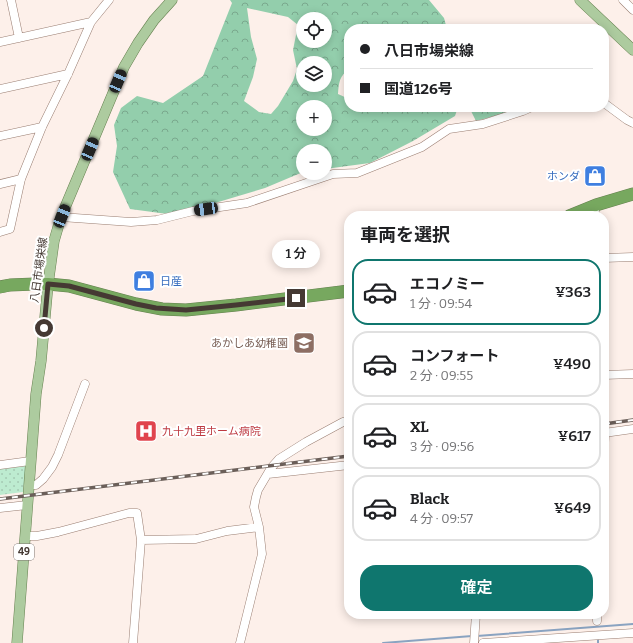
<!DOCTYPE html>
<html lang="ja">
<meta charset="utf-8">
<style>
:root{--surface:#fff;--page:#f2f2f2;--text:#202124;--muted:#757577;--line:#e0e0e0;--accent:#0f766e}
body{margin:0;font-family:Bitter,"Noto Sans JP",serif;background:var(--page);color:var(--text);height:100vh;display:flex;flex-direction:column;font-size:15px;white-space:nowrap}
*{box-sizing:border-box;margin:0}
p{font-size:13px;color:var(--muted)}
.icon{flex:none;width:22px;height:22px;fill:none;stroke:currentColor;stroke-width:2;stroke-linecap:round;stroke-linejoin:round}
.map{position:relative;flex:1;overflow:hidden}
.details{position:absolute;left:344px;top:211px;width:265px;height:408px;display:flex;flex-direction:column;background:var(--surface);border-radius:16px;box-shadow:0 2px 10px #0003}
.details>*{flex:none}
.hud{position:absolute;left:344px;top:24px;width:265px;height:88px;border-radius:16px;box-shadow:0 2px 10px #0003;display:grid;align-content:center;height:88px;padding:0 16px;background:var(--surface)}
.tools{position:absolute;left:296px;top:12px;display:grid;gap:8px}
.tools a{display:grid;place-items:center;width:36px;height:36px;border-radius:50%;background:var(--surface);box-shadow:0 2px 10px #0003;font-size:20px}
.end{position:absolute;width:18px;height:18px;margin:-9px;border:5px solid #453933;background:#fff;box-shadow:0 0 0 2px #fff}
.from{border-radius:50%}
.bubble{position:absolute;height:28px;border-radius:14px;background:var(--surface);box-shadow:0 2px 10px #0003;font-size:13px;font-weight:600;line-height:28px;text-align:center}
.car{position:absolute;width:12px;height:24px;margin:-12px -6px;border-radius:5px;box-shadow:0 0 3px 1px #0007;background:linear-gradient(#222 24%,#8ab4d8 0 40%,#222 0 76%,#8ab4d8 0 86%,#222 0)}
.hud b{display:flex;align-items:center;gap:14px;height:38px;font-size:15px}
.hud b+b{border-top:1px solid var(--line)}
.hud i{width:10px;height:10px;background:var(--text)}
ul{padding:0;list-style:none}
li{display:flex;align-items:center;gap:12px;height:66px;margin:0 8px 6px;padding:0 8px;border:2px solid var(--line);border-radius:16px}
li div{flex:1}
li b{display:block;font-size:15px}
li em{font-style:normal;font-weight:600}
li.current{border-color:var(--accent)}
li>.icon{width:36px;height:36px;stroke-width:1.5}
h2{padding:0 16px;font-size:18px;line-height:48px}
.action{display:flex;gap:8px;margin-top:auto;padding:8px 16px}
.action a{flex:1;height:46px;border-radius:16px;background:var(--accent);color:#fff;font-size:16px;font-weight:600;line-height:46px;text-align:center}
.map>svg:first-child{display:block}
.green{fill:url(#green-dots)}
.forest{fill:url(#forest-crowns);fill-rule:evenodd}
.lines{fill:none;stroke-linecap:round;stroke-linejoin:round}
.stream{stroke:#8aa3c1;stroke-width:2}
.minor-casing{stroke:#9a7e72;stroke-width:9}
.major-casing{stroke:#668150;stroke-width:11}
.highway-casing{stroke:#668150;stroke-width:13}
.minor{stroke:#fff;stroke-width:8}
.major{stroke:#adcb9f;stroke-width:10}
.highway{stroke:#77a85f;stroke-width:12}
.rail-casing{stroke:#6b5f59;stroke-width:3.5}
.rail{stroke:#fff;stroke-width:2;stroke-dasharray:6;stroke-linecap:butt}
.route{stroke:#453933;stroke-width:5}
.labels{text-anchor:middle;dominant-baseline:central;stroke-width:4;stroke-linejoin:round;paint-order:stroke}
.shield{fill:#fff;stroke:#7d7470;stroke-width:1}
.shield-label{font-size:10px;font-weight:bold;fill:#453933}
.shop-label{font-size:11px;fill:#366cbe;stroke:#fff;text-anchor:end}
.street-label{font-size:11px;fill:#453933;stroke:#fff}
.education-label{font-size:11px;fill:#785e54;stroke:#fff;text-anchor:end}
.health-label{font-size:11px;fill:#be3a42;stroke:#fff;text-anchor:start}
</style>
<div class="map">
<svg width="633" height="643" viewBox="0 0 633 643">
<defs>
<pattern id="green-dots" width="8" height="8" patternUnits="userSpaceOnUse"><rect width="8" height="8" fill="#bdebd0"/><path d="M2 2h.1M6 6h.1" fill="none" stroke="#a4cab3" stroke-width="1.8" stroke-linecap="round"/></pattern>
<pattern id="forest-crowns" width="20" height="18" patternUnits="userSpaceOnUse"><rect width="20" height="18" fill="#93ceac"/><path d="M2 6a3 3 0 1 1 6 0M12 15a3 3 0 1 1 6 0" fill="none" stroke="#7aa88d"/></pattern>
</defs>
<rect width="100%" height="100%" fill="#fdf0ea"/>
<path class="green" d="M23,465L26,466L23,492L0,495V468Z"/>
<path class="forest" d="M230,0H429L444,18L447,29H349V69C339,77 339,82 338,94L349,99V107H458L455,116L413,141L370,163L325,169V151H303V172L265,188L175,215L130,209L113,172L117,146L114,125L121,108L137,96L163,103L203,76L232,3ZM247,8L288,17L298,25L293,50L297,69L293,81L278,106L271,114L259,112L244,101L253,77L257,59L251,37ZM303,19H325V41H303ZM303,63H325V85H303ZM303,107H325V129H303Z
M469,107H525L521,109L476,121Z"/>
<g class="lines">
<path class="stream" d="M477,636L633,624
M383,643L472,636
M598,643V638"/>
<g class="minor-casing">
<path id="minor" d="M11,0L19,38
M623,0L633,10
M0,42L91,22
M0,89L68,74
M604,103L627,120L633,123
M0,136L42,127
M0,184L21,179
M594,216L596,205
M61,217L131,222L157,220L193,211L247,203L333,174L357,173L422,147L449,129L483,124L523,111L532,107
M0,232L10,229L21,179L42,127L68,74L91,22L109,0
M604,258L633,257
M604,375L633,374
M604,433L633,429
M604,451L605,433
M0,465L30,461
M268,474L349,465
M29,485H36L43,479L52,467L58,455L85,384
M0,508L27,505
M25,536H37L58,532L129,513H137L141,540L133,643
M141,540L196,539L227,531L259,527
M597,621V614
M240,643L262,554L259,527L254,507L256,497L258,490L271,468L279,459L306,442L343,422L349,420
M474,643L476,614
M483,643L633,633"/>
</g>
<g class="major-casing">
<path id="major" d="M580,0L633,50
M17,643L36,394L41,361L48,284L54,241L61,217L124,67L138,43L154,20L172,0"/>
</g>
<g class="highway-casing">
<path id="highway" d="M569,216L596,205L633,194
M0,287L10,285L35,284H48L69,286L136,304L162,309L186,310L236,305L349,291"/>
</g>
<use href="#minor" class="minor"/>
<use href="#major" class="major"/>
<use href="#highway" class="highway"/>
<g class="rail-casing">
<path id="rail" d="M604,424L633,420
M0,499L349,456"/>
</g>
<use href="#rail" class="rail"/>
</g>
<g class="lines">
<path class="route" d="M44,328L48,284L69,286L136,304L156,308L186,310L236,305L296,298"/>
</g>
<defs>
<g id="shop-square" transform="scale(1.15)"><rect x="-9" y="-9" width="18" height="18" rx="4" fill="#3f7fe0" stroke="#fff"/><path d="M-5-2.5h2.3a2.7 3.5 0 0 1 5.4 0H5L5.5 6h-11ZM-1.5-2.5h3a1.5 2.3 0 0 0-3 0Z" fill="#fff"/></g>
<g id="school-square" transform="scale(1.15)"><rect x="-9" y="-9" width="18" height="18" rx="4" fill="#8d6e63" stroke="#fff"/><path d="M0-5L7-2L0 1L-7-2ZM-4 1L0 2.5L4 1V4Q0 6-4 4Z" fill="#fff"/></g>
<g id="hospital-square" transform="scale(1.15)"><rect x="-9" y="-9" width="18" height="18" rx="4" fill="#e0444e" stroke="#fff"/><path d="M-5-5h3v3.5h4V-5h3V5h-3V1.5h-4V5h-3Z" fill="#fff"/></g>
</defs>
<g fill-rule="evenodd">
<use href="#shop-square" x="595" y="176"/>
<use href="#shop-square" x="144" y="281"/>
<use href="#school-square" x="304" y="343"/>
<use href="#hospital-square" x="146" y="431"/>
</g>
<g class="labels">
<rect class="shield" x="14" y="544" width="20" height="16" rx="3"/>
<g class="shield-label">
<text x="24" y="552">49</text>
</g>
<g class="shop-label">
<text x="580" y="176">ホンダ</text>
<text x="160" y="281" text-anchor="start">日産</text>
</g>
<g class="street-label">
<text transform="translate(39 270) rotate(-82)">八日市場栄線</text>
</g>
<g class="education-label">
<text x="288" y="343">あかしあ幼稚園</text>
</g>
<g class="health-label">
<text x="162" y="431">九十九里ホーム病院</text>
</g>
</g>
</svg>
<div class="tools">
<a><svg class="icon" aria-label="locate" viewBox="0 0 24 24"><circle cx="12" cy="12" r="6"/><path d="M12 2v4M12 18v4M2 12h4M18 12h4"/></svg></a>
<a><svg class="icon" aria-label="layers" viewBox="0 0 24 24"><path d="M12 4l9 5-9 5-9-5zM3 14l9 5 9-5"/></svg></a>
<a>+</a>
<a>−</a>
</div>
<i class="end from" style="left:44px;top:328px"></i>
<i class="end" style="left:296px;top:298px"></i>
<div class="bubble" style="left:272px;top:240px;width:48px">1 分</div>
<i class="car" style="left:118px;top:81px;rotate:23deg"></i>
<i class="car" style="left:90px;top:149px;rotate:23deg"></i>
<i class="car" style="left:206px;top:209px;rotate:262deg"></i>
<i class="car" style="left:62px;top:216px;rotate:22deg"></i>
<div class="hud">
<b><i class="from"></i>八日市場栄線</b>
<b><i></i>国道126号</b>
</div>
<section class="details">
<h2>車両を選択</h2>
<ul>
<li class="current"><svg class="icon" aria-label="car" viewBox="0 0 24 24"><path d="M5 17H2v-5l4-1 3-4h7l3 4 3 1v5h-3M9 17h6M6 11h13"/><circle cx="7" cy="17" r="2"/><circle cx="17" cy="17" r="2"/></svg><div><b>エコノミー</b><p>1 分 · 09:54</p></div><em>¥363</em></li>
<li><svg class="icon" aria-label="car" viewBox="0 0 24 24"><path d="M5 17H2v-5l4-1 3-4h7l3 4 3 1v5h-3M9 17h6M6 11h13"/><circle cx="7" cy="17" r="2"/><circle cx="17" cy="17" r="2"/></svg><div><b>コンフォート</b><p>2 分 · 09:55</p></div><em>¥490</em></li>
<li><svg class="icon" aria-label="car" viewBox="0 0 24 24"><path d="M5 17H2v-5l4-1 3-4h7l3 4 3 1v5h-3M9 17h6M6 11h13"/><circle cx="7" cy="17" r="2"/><circle cx="17" cy="17" r="2"/></svg><div><b>XL</b><p>3 分 · 09:56</p></div><em>¥617</em></li>
<li><svg class="icon" aria-label="car" viewBox="0 0 24 24"><path d="M5 17H2v-5l4-1 3-4h7l3 4 3 1v5h-3M9 17h6M6 11h13"/><circle cx="7" cy="17" r="2"/><circle cx="17" cy="17" r="2"/></svg><div><b>Black</b><p>4 分 · 09:57</p></div><em>¥649</em></li>
</ul>
<div class="action"><a>確定</a></div>
</section>
</div>
